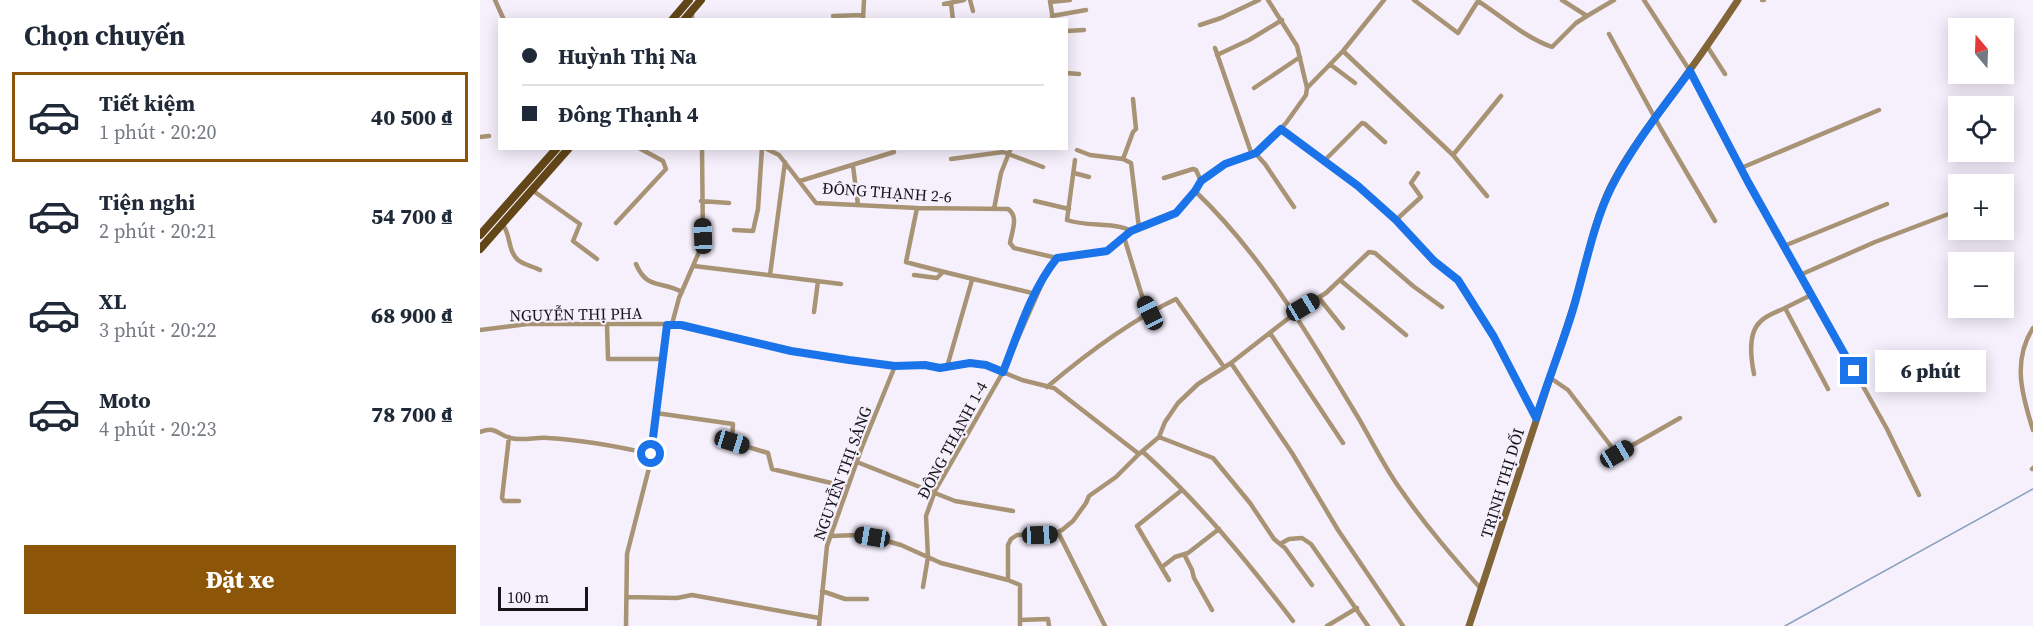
<!DOCTYPE html>
<html lang="vi">
<meta charset="utf-8">
<style>
:root{--surface:#fff;--page:#f6f6f7;--text:#1f2937;--muted:#747a83;--line:#e0e1e3;--accent:#8c5507}
body{margin:0;font-family:"Source Serif 4",serif;background:var(--page);color:var(--text);height:100vh;display:flex;flex-direction:column;font-size:22px;white-space:nowrap}
*{box-sizing:border-box;margin:0}
p{font-size:20px;color:var(--muted)}
.icon{flex:none;width:33px;height:33px;fill:none;stroke:currentColor;stroke-width:2;stroke-linecap:round;stroke-linejoin:round}
.map{position:relative;flex:1;overflow:hidden}
.drawer{display:flex;flex-direction:column;background:var(--surface);width:480px}
.drawer>*{flex:none}
.guide{position:absolute;left:18px;top:18px;width:570px;height:132px;border-radius:0px;box-shadow:0 3px 15px #0003;display:grid;align-content:center;height:132px;padding:0 24px;background:var(--surface)}
.needle{width:39px;rotate:341deg}
.buttons{position:absolute;left:1468px;top:18px;display:grid;gap:12px}
.buttons a{display:grid;place-items:center;width:66px;height:66px;border-radius:0px;background:var(--surface);box-shadow:0 3px 15px #0003;font-size:30px}
.scale{position:absolute;left:18px;bottom:15px;width:90px;box-sizing:border-box;padding-left:6px;border:3px solid #161419;border-top:0;font-size:16px;line-height:21px;white-space:nowrap;color:#161419;-webkit-text-stroke:4px #f6f0fd;paint-order:stroke}
.end{position:absolute;width:27px;height:27px;margin:-14px;border:8px solid #1a73e8;background:#fff;box-shadow:0 0 0 3px #fff}
.from{border-radius:50%}
.bubble{position:absolute;height:42px;border-radius:0px;background:var(--surface);box-shadow:0 3px 15px #0003;font-size:20px;font-weight:800;line-height:42px;text-align:center}
.car{position:absolute;width:18px;height:36px;margin:-18px -9px;border-radius:8px;box-shadow:0 0 4px 2px #0007;background:linear-gradient(#222 24%,#8ab4d8 0 40%,#222 0 76%,#8ab4d8 0 86%,#222 0)}
.guide b{display:flex;align-items:center;gap:21px;height:57px;font-size:22px}
.guide b+b{border-top:2px solid var(--line)}
.guide i{width:15px;height:15px;background:var(--text)}
ul{padding:0;list-style:none}
li{display:flex;align-items:center;gap:18px;height:90px;margin:0 12px 9px;padding:0 12px;border:3px solid transparent;border-radius:0px}
li div{flex:1}
li b{display:block;font-size:22px}
li em{font-style:normal;font-weight:800}
li.active{border-color:var(--accent)}
li>.icon{width:54px;height:54px;stroke-width:1.5}
h2{padding:0 24px;font-size:27px;line-height:72px}
.cta{display:flex;gap:12px;margin-top:auto;padding:12px 24px}
.cta a{flex:1;height:69px;border-radius:0px;background:var(--accent);color:#fff;font-size:24px;font-weight:800;line-height:69px;text-align:center}
main{display:flex;flex:1;min-height:0}
.map>svg:first-child{display:block}
.lines{fill:none;stroke-linecap:round;stroke-linejoin:round}
.stream{stroke:#889fba;stroke-width:1.5}
.street{stroke:#a89375;stroke-width:4.5}
.secondary{stroke:#826537;stroke-width:7}
.primary{stroke:#624617;stroke-width:8}
.route{stroke:#1a73e8;stroke-width:8}
.labels{text-anchor:middle;dominant-baseline:central;stroke-width:4.5;stroke-linejoin:round;paint-order:stroke}
.street-label{font-size:16px;fill:#161419;stroke:#f6f0fd}
</style>
<main>
<section class="drawer">
<h2>Chọn chuyến</h2>
<ul>
<li class="active"><svg class="icon" aria-label="car" viewBox="0 0 24 24"><path d="M5 17H2v-5l4-1 3-4h7l3 4 3 1v5h-3M9 17h6M6 11h13"/><circle cx="7" cy="17" r="2"/><circle cx="17" cy="17" r="2"/></svg><div><b>Tiết kiệm</b><p>1 phút · 20:20</p></div><em>40 500 ₫</em></li>
<li><svg class="icon" aria-label="car" viewBox="0 0 24 24"><path d="M5 17H2v-5l4-1 3-4h7l3 4 3 1v5h-3M9 17h6M6 11h13"/><circle cx="7" cy="17" r="2"/><circle cx="17" cy="17" r="2"/></svg><div><b>Tiện nghi</b><p>2 phút · 20:21</p></div><em>54 700 ₫</em></li>
<li><svg class="icon" aria-label="car" viewBox="0 0 24 24"><path d="M5 17H2v-5l4-1 3-4h7l3 4 3 1v5h-3M9 17h6M6 11h13"/><circle cx="7" cy="17" r="2"/><circle cx="17" cy="17" r="2"/></svg><div><b>XL</b><p>3 phút · 20:22</p></div><em>68 900 ₫</em></li>
<li><svg class="icon" aria-label="car" viewBox="0 0 24 24"><path d="M5 17H2v-5l4-1 3-4h7l3 4 3 1v5h-3M9 17h6M6 11h13"/><circle cx="7" cy="17" r="2"/><circle cx="17" cy="17" r="2"/></svg><div><b>Moto</b><p>4 phút · 20:23</p></div><em>78 700 ₫</em></li>
</ul>
<div class="cta"><a>Đặt xe</a></div>
</section>
<div class="map">
<svg width="1553" height="626" viewBox="0 0 1553 626">
<rect width="100%" height="100%" fill="#f6f0fd"/>
<g class="lines">
<path class="stream" d="M1305,626L1553,489"/>
<path class="street" d="M15,0L24,20
M490,0L493,11
M934,0L978,33L998,1C1023,17 1044,37 1072,47L1096,23L1107,16
M1082,0L1107,16L1134,0
M1164,0L1210,71L1268,181L1407,429L1439,495
M1282,0H1284
M570,1L573,20
M570,2L590,0
M471,3L473,20
M464,4L484,0
M212,10V20
M353,16L382,15
M572,16L606,10
M383,20L384,0
M720,25L741,18L779,0
M586,31L604,30
M1129,34L1181,129L1235,221
M1227,46L1245,74
M735,48L772,155
M863,51L973,155L1007,196
M737,55L769,40L802,20
M851,65L875,83
M586,73L599,74
M774,88L820,57
M827,88L863,51L904,0
M801,129L878,186L916,220L954,261L978,280L1014,337L1056,418
M0,137L9,136
M285,148L299,155L336,203L437,208L528,209C539,216 532,231 530,243L534,248L577,258
M597,150L610,155L643,159L651,163L659,228
M776,154L785,164L814,207
M973,155L1021,96
M471,159L523,152L563,167
M643,159L653,132L656,129L653,99
M595,160L587,220C607,227 636,222 651,231
M844,161L882,123L885,124L905,142
M373,166L378,205
M1261,168L1399,110
M594,173L609,177
M684,178L713,169L716,170L721,181
M320,181L414,152
M52,190L100,224L93,241L117,259
M715,191C783,256 831,339 879,419C893,443 905,468 921,490C945,525 973,557 1001,589
M221,201L249,203
M555,201L589,209
M437,208L426,262C469,274 512,283 556,294
M514,209L521,173L531,148
M916,220L941,197L931,183L938,173
M136,223L186,169L183,161L159,148
M22,224C31,233 27,250 38,260C44,265 53,266 60,270
M254,230L273,231L278,209L282,148
M644,237L662,296L670,313
M1304,246L1407,204
M156,264C167,290 180,280 202,292
M214,266L361,284
M290,275L305,162
M434,275L457,278L463,272
M1320,275L1395,242L1479,210
M860,280L926,335
M1331,295L1305,308L1348,389
M839,298L863,328
M334,312L338,281
M192,324L199,298L223,243L222,148
M127,325L128,359H182
M1553,328C1532,361 1542,395 1553,430
M0,330L47,324H192L311,351L415,366L445,365L460,368L490,363L506,365L542,380L574,388L659,454L679,437L733,458L770,503L794,539L800,544L809,539L822,538L831,544L888,626
M790,333L863,443
M751,363L812,453L858,530L923,626
M467,367L492,280
M1274,374C1271,359 1268,333 1280,322C1286,315 1297,312 1305,308
M1069,377L1088,390L1137,454L1200,418
M567,387C606,354 650,321 696,299L744,367
M176,413L253,424L252,442L288,453L292,469L368,487
M0,432C17,426 16,434 30,438C42,441 56,437 68,438C103,440 136,446 171,454
M29,437L22,498L24,501H39
M679,437L685,422L698,403L718,384L751,363L823,307L846,293L889,252L895,253L933,286L962,307
M663,452C719,502 767,561 813,621
M377,462L475,501L533,511
M1552,469L1553,468
M578,532L625,626
M351,536L378,535L392,537L421,545L461,563L528,580V545L531,539L537,535L573,534L582,530L593,521L606,503L609,496L636,477L659,454
M800,544L805,548L832,585
M704,554L712,570L714,578L732,610
M682,567L695,557L708,553L739,529
M528,580L540,585V626
M689,580L657,526L702,490
M443,587L448,557L446,516L455,491L523,372L568,270L577,258L627,251L651,231L696,213L715,191L721,181L745,164L776,154L784,146L806,123L826,95L827,88L817,46L788,0
M342,591L365,599H387
M147,597L197,598L212,595L339,618
M540,620L568,619L569,626
M146,626L147,554L169,468L187,325
M339,626L347,546L382,447L415,366
M847,626L877,608"/>
<path class="secondary" d="M989,626C1022,522 1056,418 1091,314C1105,273 1111,228 1130,188C1151,146 1182,110 1209,71C1226,48 1242,24 1258,0"/>
<path class="primary" d="M192,20L209,0
M204,20L221,0
M0,235L77,148
M0,249L89,148"/>
</g>
<g class="lines">
<path class="route" d="M171,454L187,325H201L311,351L369,360L415,366L445,365L460,368L490,363L506,365L523,372C538,334 551,290 577,258L627,251L651,231L696,213L715,191L721,181L745,164L776,153L801,129L878,186L916,220L954,261L978,280L1014,337L1056,418C1068,380 1083,343 1094,306C1105,268 1114,222 1131,188C1152,146 1182,109 1210,71L1268,182L1374,371"/>
</g>
<g class="labels">
<g class="street-label">
<text transform="translate(407 192) rotate(4)">ĐÔNG THẠNH 2-6</text>
<text transform="translate(96 314) rotate(-1)">NGUYỄN THỊ PHA</text>
<text transform="translate(472 440) rotate(-62)">ĐÔNG THẠNH 1-4</text>
<text transform="translate(362 473) rotate(-70)">NGUYỄN THỊ SÁNG</text>
<text transform="translate(1022 483) rotate(-73)">TRỊNH THỊ DỐI</text>
</g>
</g>
</svg>
<div class="buttons">
<a><svg class="needle" viewBox="-14 -14 28 28"><path d="M0-13l5 13h-10z" fill="#e53935"/><path d="M0 13l5-13h-10z" fill="#747a83"/></svg></a>
<a><svg class="icon" aria-label="locate" viewBox="0 0 24 24"><circle cx="12" cy="12" r="6"/><path d="M12 2v4M12 18v4M2 12h4M18 12h4"/></svg></a>
<a>+</a>
<a>−</a>
</div>
<div class="scale">100 m</div>
<i class="end from" style="left:171px;top:454px"></i>
<i class="end" style="left:1374px;top:371px"></i>
<div class="bubble" style="left:1395px;top:350px;width:111px">6 phút</div>
<i class="car" style="left:223px;top:236px;rotate:358deg"></i>
<i class="car" style="left:823px;top:307px;rotate:59deg"></i>
<i class="car" style="left:670px;top:313px;rotate:334deg"></i>
<i class="car" style="left:252px;top:442px;rotate:107deg"></i>
<i class="car" style="left:1137px;top:454px;rotate:60deg"></i>
<i class="car" style="left:560px;top:535px;rotate:88deg"></i>
<i class="car" style="left:392px;top:537px;rotate:279deg"></i>
<div class="guide">
<b><i class="from"></i>Huỳnh Thị Na</b>
<b><i></i>Đông Thạnh 4</b>
</div>
</div>
</main>
